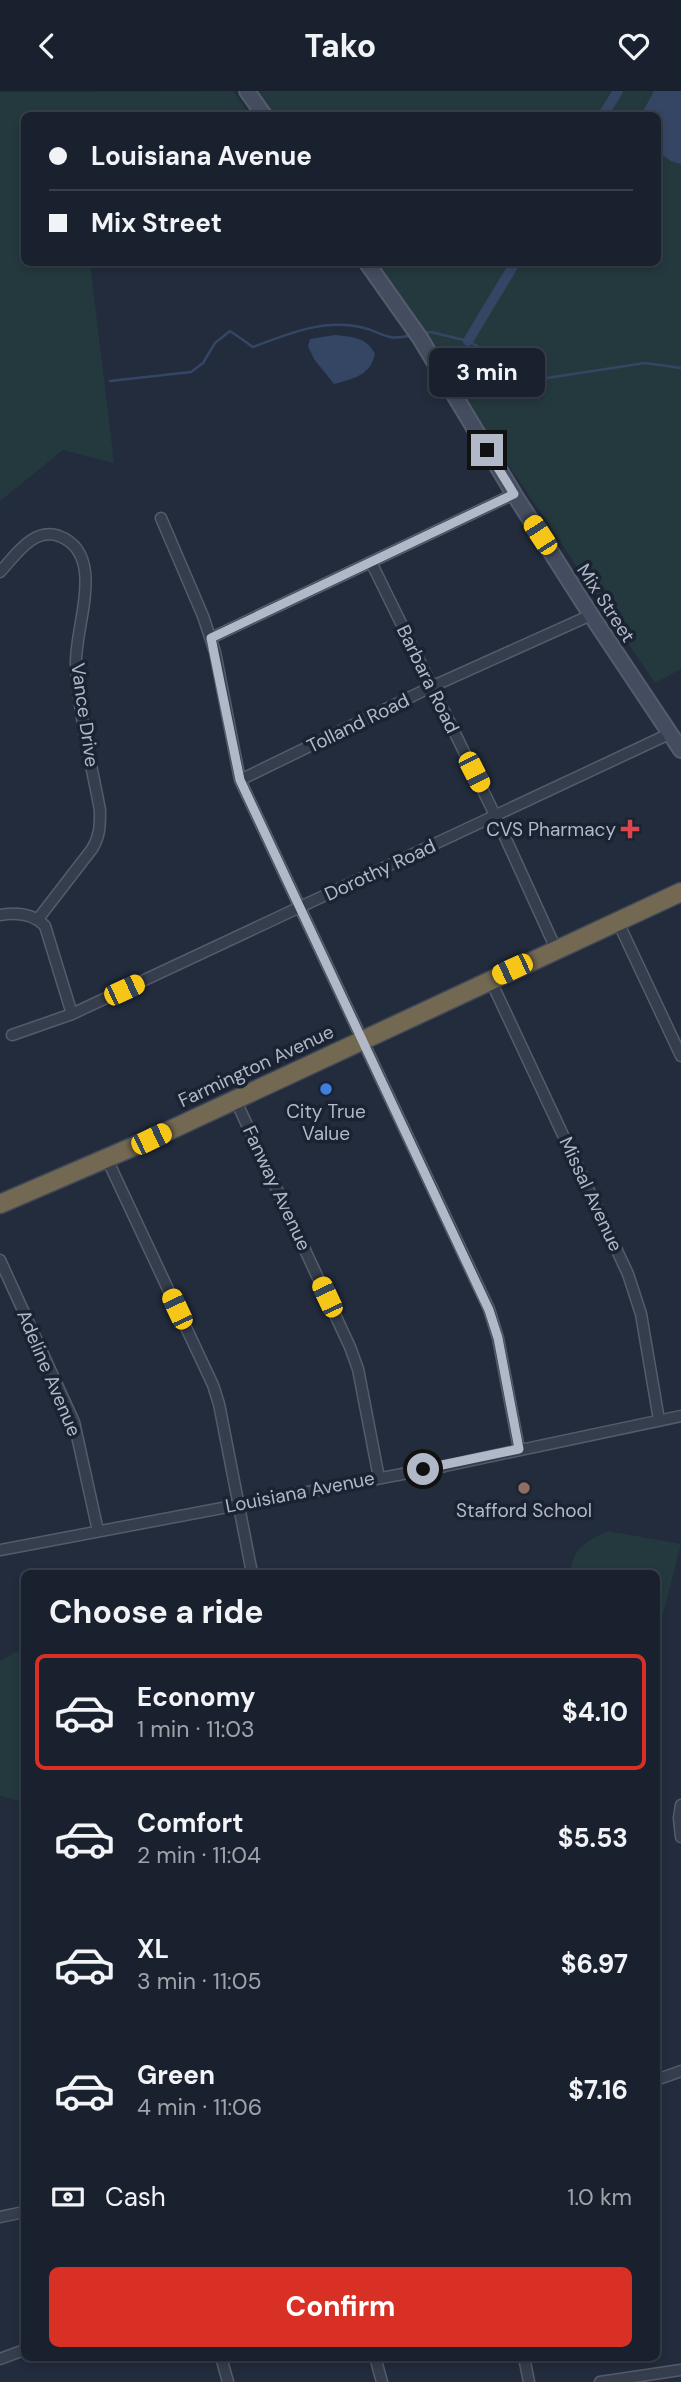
<!DOCTYPE html>
<meta charset="utf-8">
<style>
:root{--surface:#1a212e;--page:#232936;--text:#f1f3f6;--muted:#9fa3aa;--line:#383e4a;--accent:#d93025}
body{margin:0;font-family:"DM Sans",sans-serif;background:var(--page);color:var(--text);height:100vh;display:flex;flex-direction:column;font-size:26px;white-space:nowrap}
*{box-sizing:border-box;margin:0}
p{font-size:23px;color:var(--muted)}
.icon{flex:none;width:38px;height:38px;fill:none;stroke:currentColor;stroke-width:2;stroke-linecap:round;stroke-linejoin:round}
.map{position:relative;flex:1;overflow:hidden}
.sheet{position:absolute;left:21px;top:1479px;width:639px;height:791px;display:flex;flex-direction:column;background:var(--surface);border-radius:10px;box-shadow:0 4px 10px #0003,0 0 0 2px var(--line)}
.sheet>*{flex:none}
.guide{position:absolute;left:21px;top:21px;width:640px;height:154px;border-radius:10px;box-shadow:0 4px 10px #0003,0 0 0 2px var(--line);display:grid;align-content:center;height:154px;padding:0 28px;background:var(--surface)}
.end{position:absolute;width:32px;height:32px;margin:-16px;border:9px solid #b1b9c8;background:#111;box-shadow:0 0 0 4px #111}
.from{border-radius:50%}
.bubble{position:absolute;height:49px;border-radius:10px;background:var(--surface);box-shadow:0 4px 10px #0003,0 0 0 2px var(--line);font-size:23px;font-weight:700;line-height:49px;text-align:center}
.car{position:absolute;width:21px;height:42px;margin:-21px -10px;border-radius:9px;box-shadow:0 0 5px 2px #0007;background:linear-gradient(#f5c518 24%,#345 0 40%,#f5c518 0 76%,#345 0 86%,#f5c518 0)}
.guide b{display:flex;align-items:center;gap:24px;height:66px;font-size:26px}
.guide b+b{border-top:2px solid var(--line)}
.guide i{width:18px;height:18px;background:var(--text)}
ul{padding:0;list-style:none}
li{display:flex;align-items:center;gap:21px;height:116px;margin:0 14px 10px;padding:0 14px;border:4px solid transparent;border-radius:10px}
li div{flex:1}
li b{display:block;font-size:26px}
li em{font-style:normal;font-weight:700}
li.current{border-color:var(--accent)}
li>.icon{width:63px;height:63px;stroke-width:1.5}
h2{padding:0 28px;font-size:32px;line-height:84px}
.pay{display:flex;align-items:center;gap:18px;height:77px;padding:0 28px;font-size:26px}
.pay p{margin-inline-start:auto}
.button{display:flex;gap:14px;margin-top:auto;padding:14px 28px}
.button a{flex:1;height:80px;border-radius:10px;background:var(--accent);color:#fff;font-size:28px;font-weight:700;line-height:80px;text-align:center}
header{display:flex;justify-content:space-between;align-items:center;height:91px;padding:0 28px;background:var(--surface);font-size:32px;font-weight:700}
.map>svg:first-child{display:block}
.green{fill:#24393e}
.water{fill:#354665}
.lines{fill:none;stroke-linecap:round;stroke-linejoin:round}
.stream{stroke:#354665;stroke-width:2.5}
.canal{stroke:#354665;stroke-width:10}
.street-casing{stroke:#545c6b;stroke-width:13}
.secondary-casing{stroke:#545c6b;stroke-width:18}
.highway-casing{stroke:#414958;stroke-width:21}
.street{stroke:#363e4d;stroke-width:10}
.secondary{stroke:#444c60;stroke-width:14}
.highway{stroke:#736952;stroke-width:18}
.route{stroke:#b1b9c8;stroke-width:9}
.health-dot{fill:#e0444e;stroke:#1b2332;stroke-width:2.5}
.shop-dot{fill:#3f7fe0;stroke:#1b2332;stroke-width:2.5}
.education-dot{fill:#8d6e63;stroke:#1b2332;stroke-width:2.5}
.labels{text-anchor:middle;dominant-baseline:central;stroke-width:7;stroke-linejoin:round;paint-order:stroke}
.street-label{font-size:19px;fill:#b1b9c8;stroke:#1b2332}
.poi-label{font-size:19px;fill:#b1b9c8;stroke:#1b2332}
</style>
<header><svg class="icon" aria-label="back" viewBox="0 0 24 24"><path d="M15 5l-7 7 7 7"/></svg>Tako<svg class="icon" aria-label="heart" viewBox="0 0 24 24"><path d="M12 20l-8-8c-3-5 5-10 8-4 3-6 11-1 8 4z"/></svg></header>
<div class="map">
<svg width="681" height="2291" viewBox="0 0 681 2291">
<rect width="100%" height="100%" fill="#222c3d"/>
<path class="green" d="M233,0L250,24H24V172H90L114,372L63,359L0,410V1Z
M258,0H681V578L655,592L373,172H658V24H274Z
M608,1440L681,1453L656,1550V1482H570C574,1456 586,1450 608,1440Z
M24,1561V1711L0,1705V1570L14,1562Z"/>
<path class="water" d="M654,0H681V73L671,70L658,61V24H641Z
M335,244C352,246 367,246 375,263C370,285 354,287 334,293L314,268L308,255L310,248Z"/>
<g class="lines">
<path class="stream" d="M423,242L431,241L468,250L506,271L547,287L645,272L681,277
M110,290L191,281L203,272L215,252L230,240L253,256C288,243 323,228 360,236C385,241 382,251 413,244"/>
<path class="canal" d="M603,24L618,0
M468,250L515,172"/>
<g class="street-casing">
<path id="street" d="M161,427L203,525L215,561L240,689L489,1218L498,1247L519,1358
M371,471L495,724L556,858
M0,481C15,465 33,436 59,445C107,463 75,534 76,572C78,621 91,671 100,719C100,735 100,745 92,758L38,828
M211,547L514,403
M240,689L431,596L591,524
M0,824C17,821 33,822 45,835L72,923
M617,829L681,965
M490,888L628,1183L641,1223L659,1329
M12,944L72,923L669,643
M235,1008L350,1256L358,1278L379,1387
M107,1068L213,1294L219,1313L252,1482
M0,1169L74,1331L98,1440
M0,1459L445,1375L681,1325
M681,1714L679,1727L681,1746
M656,1989L681,1980
M0,2126L24,2121
M221,2266L228,2291
M375,2266L382,2291
M524,2266L529,2291
M0,2268L24,2259
M600,2291L681,2279"/>
</g>
<g class="secondary-casing">
<path id="secondary" d="M247,0L264,24
M367,172L420,247L514,403L591,524L681,659"/>
</g>
<g class="highway-casing">
<path id="highway" d="M0,1113L151,1048L681,801"/>
</g>
<use href="#street" class="street"/>
<use href="#secondary" class="secondary"/>
<use href="#highway" class="highway"/>
</g>
<g class="lines">
<path class="route" d="M423,1378L519,1358L498,1247L489,1219L240,689L211,547L514,403L487,359"/>
</g>
<path class="health-dot" d="M626.5 727.5h7v7h7v7h-7v7h-7v-7h-7v-7h7z"/>
<circle class="shop-dot" cx="326" cy="998" r="7"/>
<circle class="education-dot" cx="524" cy="1397" r="7"/>
<g class="labels">
<g class="street-label">
<text transform="translate(606 512) rotate(57)">Mix Street</text>
<text transform="translate(428 588) rotate(64)">Barbara Road</text>
<text transform="translate(85 624) rotate(82)">Vance Drive</text>
<text transform="translate(358 632) rotate(-26)">Tolland Road</text>
<text transform="translate(380 779) rotate(-25)">Dorothy Road</text>
<text transform="translate(256 975) rotate(-25)">Farmington Avenue</text>
<text transform="translate(277 1097) rotate(65)">Fanway Avenue</text>
<text transform="translate(591 1103) rotate(65)">Missal Avenue</text>
<text transform="translate(49 1282) rotate(67)">Adeline Avenue</text>
<text transform="translate(300 1401) rotate(-11)">Louisiana Avenue</text>
</g>
<g class="poi-label">
<text x="616" y="738" text-anchor="end">CVS Pharmacy</text>
<text x="326" y="1020">City True<tspan x="326" dy="22">Value</tspan></text>
<text x="524" y="1419">Stafford School</text>
</g>
</g>
</svg>
<i class="end from" style="left:423px;top:1378px"></i>
<i class="end" style="left:487px;top:359px"></i>
<div class="bubble" style="left:429px;top:257px;width:116px">3 min</div>
<i class="car" style="left:540px;top:444px;rotate:327deg"></i>
<i class="car" style="left:474px;top:681px;rotate:153deg"></i>
<i class="car" style="left:512px;top:878px;rotate:245deg"></i>
<i class="car" style="left:124px;top:899px;rotate:65deg"></i>
<i class="car" style="left:151px;top:1048px;rotate:64deg"></i>
<i class="car" style="left:327px;top:1206px;rotate:335deg"></i>
<i class="car" style="left:177px;top:1218px;rotate:335deg"></i>
<div class="guide">
<b><i class="from"></i>Louisiana Avenue</b>
<b><i></i>Mix Street</b>
</div>
<section class="sheet">
<h2>Choose a ride</h2>
<ul>
<li class="current"><svg class="icon" aria-label="car" viewBox="0 0 24 24"><path d="M5 17H2v-5l4-1 3-4h7l3 4 3 1v5h-3M9 17h6M6 11h13"/><circle cx="7" cy="17" r="2"/><circle cx="17" cy="17" r="2"/></svg><div><b>Economy</b><p>1 min · 11:03</p></div><em>$4.10</em></li>
<li><svg class="icon" aria-label="car" viewBox="0 0 24 24"><path d="M5 17H2v-5l4-1 3-4h7l3 4 3 1v5h-3M9 17h6M6 11h13"/><circle cx="7" cy="17" r="2"/><circle cx="17" cy="17" r="2"/></svg><div><b>Comfort</b><p>2 min · 11:04</p></div><em>$5.53</em></li>
<li><svg class="icon" aria-label="car" viewBox="0 0 24 24"><path d="M5 17H2v-5l4-1 3-4h7l3 4 3 1v5h-3M9 17h6M6 11h13"/><circle cx="7" cy="17" r="2"/><circle cx="17" cy="17" r="2"/></svg><div><b>XL</b><p>3 min · 11:05</p></div><em>$6.97</em></li>
<li><svg class="icon" aria-label="car" viewBox="0 0 24 24"><path d="M5 17H2v-5l4-1 3-4h7l3 4 3 1v5h-3M9 17h6M6 11h13"/><circle cx="7" cy="17" r="2"/><circle cx="17" cy="17" r="2"/></svg><div><b>Green</b><p>4 min · 11:06</p></div><em>$7.16</em></li>
</ul>
<div class="pay"><svg class="icon" aria-label="cash" viewBox="0 0 24 24"><path d="M3 7h18v10H3z"/><circle cx="12" cy="12" r="2"/></svg>Cash<p>1.0 km</p></div>
<div class="button"><a>Confirm</a></div>
</section>
</div>
